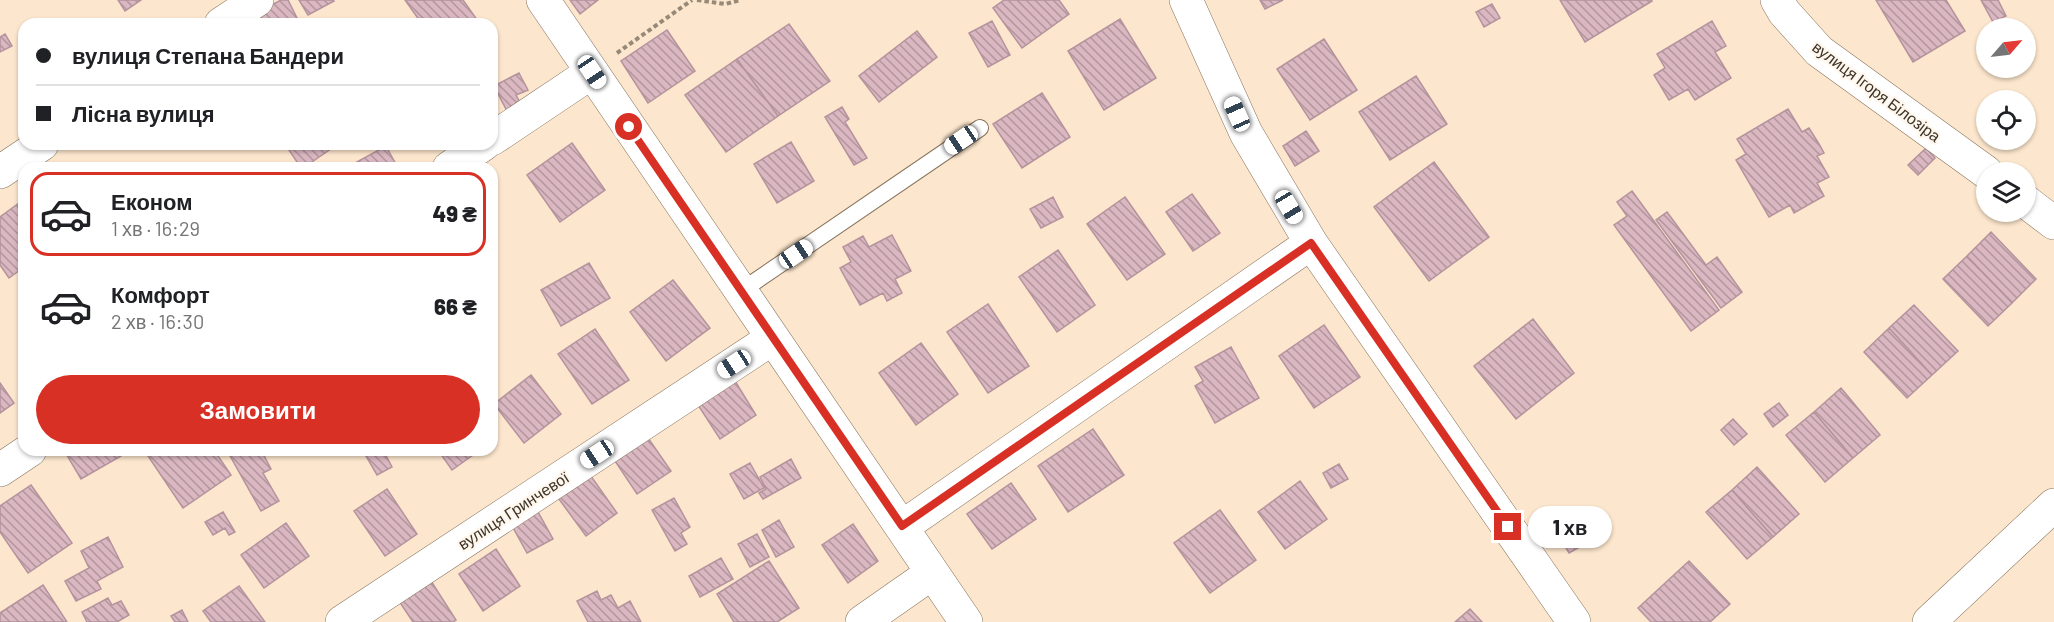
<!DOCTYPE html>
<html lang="uk">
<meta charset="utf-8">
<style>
:root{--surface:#fff;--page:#f2f2f2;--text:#202124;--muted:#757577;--line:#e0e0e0;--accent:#d93025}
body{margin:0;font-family:Barlow,sans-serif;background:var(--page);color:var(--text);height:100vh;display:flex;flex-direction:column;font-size:22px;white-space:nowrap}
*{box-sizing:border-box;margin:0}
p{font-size:20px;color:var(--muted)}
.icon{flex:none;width:33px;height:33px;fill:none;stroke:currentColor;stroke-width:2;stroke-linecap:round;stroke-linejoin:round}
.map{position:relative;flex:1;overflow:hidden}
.side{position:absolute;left:18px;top:162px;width:480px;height:294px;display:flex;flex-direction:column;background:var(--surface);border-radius:18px;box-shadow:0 2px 4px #0004}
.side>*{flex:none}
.guide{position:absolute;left:18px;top:18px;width:480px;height:132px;border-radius:18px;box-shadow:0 2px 4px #0004;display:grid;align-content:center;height:132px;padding:0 18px;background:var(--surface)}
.needle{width:39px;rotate:62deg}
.tools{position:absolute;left:1976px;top:18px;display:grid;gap:12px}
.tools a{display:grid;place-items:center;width:60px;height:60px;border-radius:50%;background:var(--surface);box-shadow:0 2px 4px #0004;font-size:30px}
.end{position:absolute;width:27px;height:27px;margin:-14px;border:8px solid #d93025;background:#fff;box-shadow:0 0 0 3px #fff}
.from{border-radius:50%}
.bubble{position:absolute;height:42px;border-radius:21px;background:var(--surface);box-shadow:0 2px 4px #0004;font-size:20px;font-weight:800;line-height:42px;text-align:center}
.car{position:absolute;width:18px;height:36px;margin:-18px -9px;border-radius:8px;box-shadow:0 0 4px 2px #0007;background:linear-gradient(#fff 24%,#345 0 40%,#fff 0 76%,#345 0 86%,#fff 0)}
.guide b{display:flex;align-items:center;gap:21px;height:57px;font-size:22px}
.guide b+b{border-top:2px solid var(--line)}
.guide i{width:15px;height:15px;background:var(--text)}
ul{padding:10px 0 0;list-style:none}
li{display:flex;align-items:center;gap:18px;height:84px;margin:0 12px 9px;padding:0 6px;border:3px solid transparent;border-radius:18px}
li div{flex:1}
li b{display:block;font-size:22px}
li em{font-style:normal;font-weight:800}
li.active{border-color:var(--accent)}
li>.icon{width:54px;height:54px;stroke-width:1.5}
.primary-button{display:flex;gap:12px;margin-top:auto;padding:12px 18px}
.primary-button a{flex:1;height:69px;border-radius:36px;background:var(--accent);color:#fff;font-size:24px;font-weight:800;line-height:69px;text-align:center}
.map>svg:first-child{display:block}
.building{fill:url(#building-back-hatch);stroke:#b4939d;stroke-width:1.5}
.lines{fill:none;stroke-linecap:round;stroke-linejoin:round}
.lane-casing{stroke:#87745d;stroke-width:18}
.street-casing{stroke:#87745d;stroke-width:34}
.secondary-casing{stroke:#87745d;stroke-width:34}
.path{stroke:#978977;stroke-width:4;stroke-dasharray:4.5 3;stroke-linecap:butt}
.lane{stroke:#fff;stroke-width:16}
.street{stroke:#fff;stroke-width:33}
.secondary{stroke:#fff;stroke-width:33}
.route{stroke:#d93025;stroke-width:8}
.labels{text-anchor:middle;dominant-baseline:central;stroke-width:4.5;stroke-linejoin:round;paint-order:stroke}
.street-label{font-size:16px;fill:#3c342a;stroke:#fff6ec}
</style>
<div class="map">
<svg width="2054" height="622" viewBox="0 0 2054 622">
<defs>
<pattern id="building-back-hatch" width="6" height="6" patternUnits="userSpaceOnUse" patternTransform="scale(1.5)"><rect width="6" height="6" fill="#dab7c1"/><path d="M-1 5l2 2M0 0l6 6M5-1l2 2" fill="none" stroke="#b2969d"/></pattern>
</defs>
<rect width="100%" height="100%" fill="#fce6cd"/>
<path class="building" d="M118,0H141L125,11Z
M281,0H288L300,24H260L255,14Z
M299,0H333L334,1L308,15Z
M405,0H463L480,24H422Z
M570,0H598L580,14Z
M1004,0H1059L1069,14L1022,48L993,8Z
M1260,0H1283L1265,9Z
M1560,0H1651L1652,1L1585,42Z
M1876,0H1946L1965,31L1913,62Z
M1981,0H1998L2006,16L1993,22Z
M1492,4L1500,18L1484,27L1476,12Z
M1120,19L1156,78L1104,110L1068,51Z
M992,21L1010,55L988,67L969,33Z
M1712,21L1726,46L1715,52L1731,78L1695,100L1688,89L1669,100L1654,75L1665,68L1657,54Z
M789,24L830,81L778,116L737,59Z
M667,30L695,71L648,103L621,61Z
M917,31L937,57L879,102L859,76Z
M5,34L12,46L0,52V37Z
M1324,39L1357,90L1310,120L1277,69Z
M737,59L778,116L726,152L685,95Z
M519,73L528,90L516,95L522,106L508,113L494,86Z
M1416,76L1447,124L1390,160L1359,112Z
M1042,93L1070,137L1022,168L993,124Z
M842,107L849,119L845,122L867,158L854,165L825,117Z
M1788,109L1802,132L1809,128L1819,144L1824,153L1817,156L1829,177L1817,183L1824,196L1794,213L1790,205L1769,217L1736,160L1746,154L1737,139Z
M1306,131L1319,151L1295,166L1283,146Z
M791,142L814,181L777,203L754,164Z
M572,143L605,190L560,222L527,175Z
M285,144H338L303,168H301Z
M386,146L398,168H346Z
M1926,148L1935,158L1918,175L1908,165Z
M1434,162L1489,237L1429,281L1374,207Z
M1632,191L1719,310L1691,331L1614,225L1627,216L1617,202Z
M1192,194L1220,233L1193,251L1166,212Z
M1053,197L1063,217L1041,228L1030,209Z
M1125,197L1165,254L1127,280L1087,224Z
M19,203L24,211V267L9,278L0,265V217Z
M1667,212L1706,265L1717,257L1742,292L1721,308L1656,220Z
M1991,232L2036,279L2012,303L1967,256Z
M892,235L911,271L895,279L902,293L887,301L883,293L860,305L840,268L851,262L843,247L863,236L869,247Z
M1058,250L1095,305L1057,332L1019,277Z
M1967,256L2012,303L1988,326L1943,279Z
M589,263L610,298L561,326L541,290Z
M673,280L710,328L666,361L630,312Z
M988,304L1029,366L988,393L947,332Z
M1914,305L1958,351L1932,375L1889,328Z
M1533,319L1574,373L1516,419L1474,366Z
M1324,325L1360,377L1314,408L1279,356Z
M1889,328L1932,375L1907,398L1864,352Z
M595,329L629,380L592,404L558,354Z
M921,343L958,394L916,425L879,373Z
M1231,347L1259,398L1215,423L1195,386L1203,381L1195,367Z
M531,375L561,414L524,443L494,404Z
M735,381L756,415L720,439L698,405Z
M0,383L14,403L0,413Z
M1841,388L1880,435L1853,458L1814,412Z
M1779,403L1788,415L1773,427L1764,414Z
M1814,412L1853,458L1825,482L1786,435Z
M1733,419L1747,434L1734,445L1721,430Z
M1093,429L1124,475L1068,512L1038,466Z
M646,435L671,471L637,494L613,458Z
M68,450H117L121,456L81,479L65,452Z
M144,450H214L231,475L183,508Z
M235,450H261L271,469L263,473L279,501L261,511L229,454Z
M377,450H383L392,467L377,475L366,456Z
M438,450H480L452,470Z
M791,459L801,478L763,499L759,493L766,489L760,477Z
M750,463L764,488L744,499L730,474Z
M1339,464L1348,479L1331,488L1323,473Z
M1757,467L1799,514L1773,537L1732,490Z
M588,472L617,513L586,536L556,495Z
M1300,481L1327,519L1285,549L1258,512Z
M1011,483L1036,519L992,549L967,514Z
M31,485L72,543L28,573L0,532V506Z
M387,489L417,534L385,556L354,511Z
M1732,490L1773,537L1747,559L1706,512Z
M674,498L690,527L681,533L687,544L675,551L652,510Z
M537,510L553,539L527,553L511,524Z
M1220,510L1256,560L1210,593L1174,543Z
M223,512L235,532L229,535L225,528L213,535L205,522Z
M779,520L794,547L776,557L762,530Z
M286,523L309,556L264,588L241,555Z
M853,524L878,561L848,583L822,545Z
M1583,530L1589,542L1569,553L1562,541Z
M757,534L769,557L750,567L738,544Z
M108,537L123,567L97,581L101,589L76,601L65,581L89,568L81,551Z
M496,549L520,586L483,611L459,574Z
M721,558L733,579L700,597L689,576Z
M769,561L799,608L777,622H734L717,594Z
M1689,561L1730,604L1710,622H1651L1638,608Z
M431,581L456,620L453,622H413L399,601Z
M43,585L67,622H0V613Z
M239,586L265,622H211L203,611Z
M597,591L601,600L611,595L618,608L630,601L641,622H588L577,601Z
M108,598L112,605L121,601L129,615L117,622H87L82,612Z
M1470,609L1482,622H1455Z
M182,610L188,622H175L171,616Z"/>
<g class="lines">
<g class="lane-casing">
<path id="lane" d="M741,291L980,128"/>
</g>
<g class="street-casing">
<path id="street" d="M543,0L966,622
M1186,0L1246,133L1311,243L1574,622
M1777,0L1784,12L1819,51L1986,172
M221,24L257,0
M492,139L592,72
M449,168L484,144
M0,172L42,144
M2025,201L2054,223
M0,470L30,450
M902,527L1311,243
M342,622L773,338
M862,622L932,573"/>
</g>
<g class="secondary-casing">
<path id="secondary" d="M1929,622L2054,505"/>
</g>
<path class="path" d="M697,0L725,4L741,0
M617,53L692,0"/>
<use href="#lane" class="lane"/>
<use href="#street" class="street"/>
<use href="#secondary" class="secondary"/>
</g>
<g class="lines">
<path class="route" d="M629,127L902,526L1311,243L1508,527"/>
</g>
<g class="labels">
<g class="street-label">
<text transform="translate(1877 91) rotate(37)">вулиця Ігоря Білозіра</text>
<text transform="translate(513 510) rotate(-33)">вулиця Гринчевої</text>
</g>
</g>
</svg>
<div class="tools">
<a><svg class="needle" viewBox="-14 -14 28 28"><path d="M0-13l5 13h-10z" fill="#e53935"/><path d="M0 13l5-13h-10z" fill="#757577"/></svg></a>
<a><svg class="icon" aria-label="locate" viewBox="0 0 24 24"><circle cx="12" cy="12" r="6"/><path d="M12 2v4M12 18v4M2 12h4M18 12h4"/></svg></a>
<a><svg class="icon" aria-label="layers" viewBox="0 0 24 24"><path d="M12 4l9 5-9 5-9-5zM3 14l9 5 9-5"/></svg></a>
</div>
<i class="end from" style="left:629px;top:127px"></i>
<i class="end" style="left:1508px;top:527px"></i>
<div class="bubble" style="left:1528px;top:506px;width:84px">1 хв</div>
<i class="car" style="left:592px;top:72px;rotate:146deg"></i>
<i class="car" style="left:1237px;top:114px;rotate:336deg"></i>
<i class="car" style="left:961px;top:140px;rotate:236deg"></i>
<i class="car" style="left:1289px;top:207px;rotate:149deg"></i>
<i class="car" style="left:796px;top:254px;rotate:56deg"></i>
<i class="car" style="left:734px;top:364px;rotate:237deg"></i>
<i class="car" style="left:597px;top:454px;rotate:237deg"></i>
<div class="guide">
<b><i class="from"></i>вулиця Степана Бандери</b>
<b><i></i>Лісна вулиця</b>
</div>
<section class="side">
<ul>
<li class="active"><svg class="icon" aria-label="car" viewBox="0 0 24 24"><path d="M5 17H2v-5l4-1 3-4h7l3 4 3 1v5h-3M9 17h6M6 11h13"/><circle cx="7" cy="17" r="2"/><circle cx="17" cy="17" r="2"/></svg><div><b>Економ</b><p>1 хв · 16:29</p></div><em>49 ₴</em></li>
<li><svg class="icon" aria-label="car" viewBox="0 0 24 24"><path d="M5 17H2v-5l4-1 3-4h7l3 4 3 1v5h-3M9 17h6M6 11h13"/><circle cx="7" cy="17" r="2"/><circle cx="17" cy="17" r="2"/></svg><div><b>Комфорт</b><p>2 хв · 16:30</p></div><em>66 ₴</em></li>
</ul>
<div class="primary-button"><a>Замовити</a></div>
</section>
</div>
